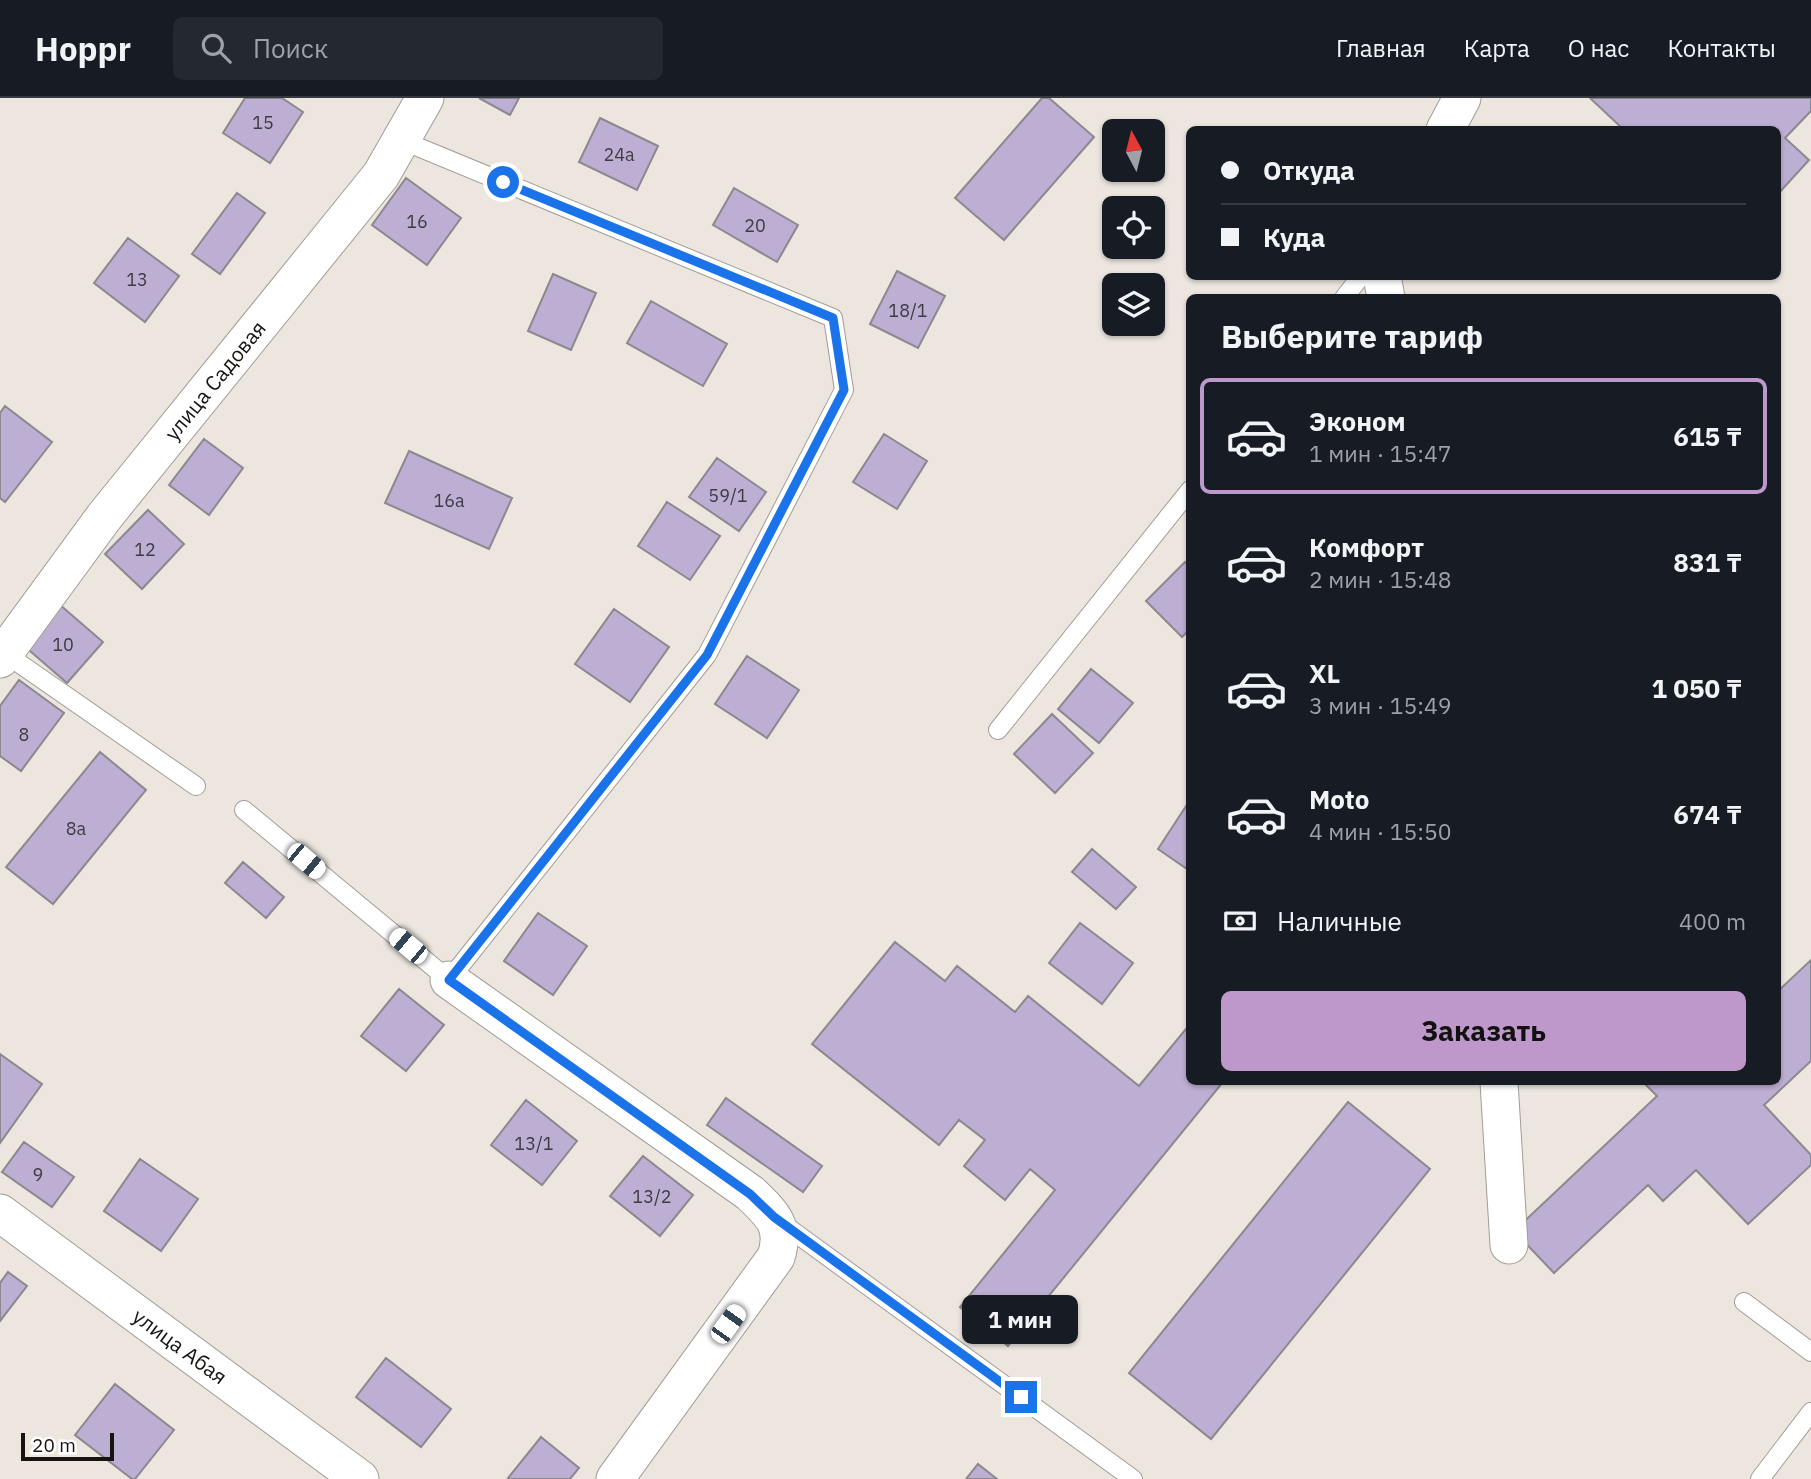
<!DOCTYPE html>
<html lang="ru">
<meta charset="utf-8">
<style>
:root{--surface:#171b24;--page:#242831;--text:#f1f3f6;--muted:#9ea1a6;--line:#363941;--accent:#be98cb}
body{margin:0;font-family:"IBM Plex Sans",sans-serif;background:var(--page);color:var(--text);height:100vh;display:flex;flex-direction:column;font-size:26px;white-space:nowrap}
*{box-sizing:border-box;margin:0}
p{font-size:23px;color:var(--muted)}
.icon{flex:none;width:38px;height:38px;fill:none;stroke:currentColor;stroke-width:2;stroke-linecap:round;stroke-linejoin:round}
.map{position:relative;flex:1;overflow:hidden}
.side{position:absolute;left:1186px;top:196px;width:595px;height:791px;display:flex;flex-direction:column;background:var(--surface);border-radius:10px;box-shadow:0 2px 5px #0004}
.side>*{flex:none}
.top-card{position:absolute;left:1186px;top:28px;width:595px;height:154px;border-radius:10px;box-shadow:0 2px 5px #0004;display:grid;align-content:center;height:154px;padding:0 35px;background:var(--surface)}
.needle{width:46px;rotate:353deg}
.controls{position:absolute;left:1102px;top:21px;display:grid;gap:14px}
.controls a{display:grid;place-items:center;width:63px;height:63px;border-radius:10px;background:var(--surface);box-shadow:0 2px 5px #0004;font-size:35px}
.scale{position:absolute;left:21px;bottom:18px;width:93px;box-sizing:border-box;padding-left:7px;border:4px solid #161311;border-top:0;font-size:19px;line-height:24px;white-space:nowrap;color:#161311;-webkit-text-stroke:5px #fff;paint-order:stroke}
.end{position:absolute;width:32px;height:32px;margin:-16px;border:9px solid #1a73e8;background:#fff;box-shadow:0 0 0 4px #fff}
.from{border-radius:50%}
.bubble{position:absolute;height:49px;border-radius:10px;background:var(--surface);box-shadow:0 2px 5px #0004;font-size:23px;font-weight:700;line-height:49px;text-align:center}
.car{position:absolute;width:21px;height:42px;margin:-21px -10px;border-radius:9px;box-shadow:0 0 5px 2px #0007;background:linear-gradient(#fff 24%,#345 0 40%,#fff 0 76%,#345 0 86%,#fff 0)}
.top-card b{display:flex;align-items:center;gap:24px;height:66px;font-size:26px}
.top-card b+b{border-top:2px solid var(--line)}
.top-card i{width:18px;height:18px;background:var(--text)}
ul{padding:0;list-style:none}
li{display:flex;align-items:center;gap:21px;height:116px;margin:0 14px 10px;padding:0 21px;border:4px solid transparent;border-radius:10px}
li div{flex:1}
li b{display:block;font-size:26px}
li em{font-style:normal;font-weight:700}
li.selected{border-color:var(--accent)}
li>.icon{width:63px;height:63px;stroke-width:1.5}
h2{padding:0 35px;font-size:32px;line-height:84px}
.pay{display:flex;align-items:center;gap:18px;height:77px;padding:0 35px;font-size:26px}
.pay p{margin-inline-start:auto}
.primary-button{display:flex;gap:14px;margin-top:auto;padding:14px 35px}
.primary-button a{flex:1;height:80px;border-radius:10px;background:var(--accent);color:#111;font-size:28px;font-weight:700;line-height:80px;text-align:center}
header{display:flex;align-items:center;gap:42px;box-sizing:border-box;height:98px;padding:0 35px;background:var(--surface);border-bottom:2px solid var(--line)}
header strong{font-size:33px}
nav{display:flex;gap:38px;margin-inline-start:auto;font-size:24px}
.search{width:490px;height:63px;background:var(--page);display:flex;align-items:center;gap:18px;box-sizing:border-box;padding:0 24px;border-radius:10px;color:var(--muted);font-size:26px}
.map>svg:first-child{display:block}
.building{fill:#bdaed3;stroke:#8b888f;stroke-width:2}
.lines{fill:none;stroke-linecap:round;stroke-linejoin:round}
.lane-casing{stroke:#a39c96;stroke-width:20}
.street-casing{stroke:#a39c96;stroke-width:39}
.lane{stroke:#fff;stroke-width:18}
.street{stroke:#fff;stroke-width:37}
.route{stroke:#1a73e8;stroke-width:9}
.labels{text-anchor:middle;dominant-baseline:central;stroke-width:7;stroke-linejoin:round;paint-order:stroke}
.number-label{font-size:18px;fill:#403a42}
.street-label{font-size:21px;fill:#161311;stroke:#fff}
</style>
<header>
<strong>Hoppr</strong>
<div class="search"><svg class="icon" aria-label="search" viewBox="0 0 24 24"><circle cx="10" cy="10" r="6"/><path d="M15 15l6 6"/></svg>Поиск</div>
<nav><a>Главная</a><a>Карта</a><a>О нас</a><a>Контакты</a></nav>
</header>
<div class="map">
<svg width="1811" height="1381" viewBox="0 0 1811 1381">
<rect width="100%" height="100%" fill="#ece6df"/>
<path class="building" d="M245,0H282L303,14L270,65L223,35Z
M479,0H519L510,17Z
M1042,0H1049L1094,39L1004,142L955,100Z
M1590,0H1811V13L1785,40L1809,62L1778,96V32H1624Z
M600,20L658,48L637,92L579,64Z
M406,80L461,120L427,167L372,127Z
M734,90L798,127L777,164L713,127Z
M237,95L265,115L220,176L192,156Z
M128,140L179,178L145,224L94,185Z
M897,173L945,198L918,250L870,226Z
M553,176L596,195L571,252L528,233Z
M651,203L727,246L703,288L627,245Z
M5,308L52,344L5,404L0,400V315Z
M884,336L927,363L897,411L853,384Z
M204,341L243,370L209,417L169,387Z
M409,353L512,400L489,451L385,405Z
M717,360L766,394L739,433L689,399Z
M667,404L720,438L690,482L638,448Z
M148,412L184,446L142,491L105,456Z
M1185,464L1190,469V531L1182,539L1146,503Z
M59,506L103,544L67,585L23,547Z
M614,511L669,549L630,604L575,566Z
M747,558L799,592L767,640L715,606Z
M1091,571L1133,605L1099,645L1058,611Z
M19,582L64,615L21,673L0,658V608Z
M1052,616L1093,655L1055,695L1014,656Z
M100,654L146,692L53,806L6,769Z
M1190,702V773L1158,751Z
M1092,751L1136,789L1116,811L1072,774Z
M243,764L284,799L266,820L225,785Z
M538,815L587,848L553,897L504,863Z
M1080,825L1133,865L1102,906L1049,865Z
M895,844L945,883L957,868L1015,914L1028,898L1139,988L1190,926V984H1223L1008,1248L960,1209L1055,1092L1030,1071L1005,1102L964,1068L985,1042L959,1022L939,1047L812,946Z
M1811,862V963L1764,1007L1811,1057V1067L1748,1126L1696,1072L1663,1103L1648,1087L1554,1175L1514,1133L1657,998L1643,984H1778V893Z
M399,891L444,927L406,973L361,938Z
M0,956L42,986L0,1045Z
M726,1000L822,1068L803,1094L707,1027Z
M526,1002L577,1043L542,1087L491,1047Z
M1348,1004L1430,1071L1211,1341L1129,1275Z
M24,1044L74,1079L52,1109L2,1074Z
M643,1058L693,1097L660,1138L610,1098Z
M140,1061L198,1101L161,1153L104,1113Z
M8,1174L27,1188L0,1223V1185Z
M386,1260L451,1311L421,1349L356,1299Z
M115,1286L174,1332L135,1381H132L75,1337Z
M541,1339L579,1370L570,1381H509L508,1380Z
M978,1366L997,1381H966Z"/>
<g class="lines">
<g class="lane-casing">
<path id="lane" d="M1344,200L1361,178
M0,552L196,688
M998,632L1190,392
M244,712L449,882L707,557L844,292L833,220L401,42
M779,1123L1133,1381
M1744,1204L1811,1254
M1760,1381L1811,1314"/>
</g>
<g class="street-casing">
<g id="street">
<path d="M1445,32L1462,0"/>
<path d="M1382,178L1386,200"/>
<path id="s1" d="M0,561L104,419L381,77L425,0"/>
<path d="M449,882L750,1095C772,1116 786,1128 776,1159L615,1381"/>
<path d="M1499,984L1509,1147"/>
<path id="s2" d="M0,1115L360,1381"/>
</g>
</g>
<use href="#lane" class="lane"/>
<use href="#street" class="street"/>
</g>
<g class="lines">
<path class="route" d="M503,84L833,220L844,292L707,557L449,882L750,1096L774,1119L1021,1299"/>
</g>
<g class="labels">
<g class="number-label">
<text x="263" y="24">15</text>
<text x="619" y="56">24а</text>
<text x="417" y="123">16</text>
<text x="755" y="127">20</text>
<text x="137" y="181">13</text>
<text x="908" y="212">18/1</text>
<text x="728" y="397">59/1</text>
<text x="449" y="402">16а</text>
<text x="145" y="451">12</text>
<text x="63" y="546">10</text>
<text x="24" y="636">8</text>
<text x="76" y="730">8а</text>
<text x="534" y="1045">13/1</text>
<text x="38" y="1076">9</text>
<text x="652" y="1098">13/2</text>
</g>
<g class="street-label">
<text stroke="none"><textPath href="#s1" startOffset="352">улица Садовая</textPath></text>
<text stroke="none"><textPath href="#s2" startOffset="224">улица Абая</textPath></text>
</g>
</g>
</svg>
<div class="controls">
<a><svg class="needle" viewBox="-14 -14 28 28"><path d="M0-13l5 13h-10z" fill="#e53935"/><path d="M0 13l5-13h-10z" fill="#9ea1a6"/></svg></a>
<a><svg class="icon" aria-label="locate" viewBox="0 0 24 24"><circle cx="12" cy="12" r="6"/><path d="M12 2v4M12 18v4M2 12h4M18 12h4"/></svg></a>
<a><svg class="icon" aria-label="layers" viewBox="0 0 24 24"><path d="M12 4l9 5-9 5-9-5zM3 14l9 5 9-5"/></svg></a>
</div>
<div class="scale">20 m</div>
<i class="end from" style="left:503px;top:84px"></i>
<i class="end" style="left:1021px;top:1299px"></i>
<div class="bubble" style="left:962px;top:1197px;width:116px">1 мин</div>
<i class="car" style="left:306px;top:763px;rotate:130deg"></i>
<i class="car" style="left:408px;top:848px;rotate:310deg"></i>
<i class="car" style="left:728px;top:1226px;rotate:36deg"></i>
<div class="top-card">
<b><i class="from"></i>Откуда</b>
<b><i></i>Куда</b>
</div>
<section class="side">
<h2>Выберите тариф</h2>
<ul>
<li class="selected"><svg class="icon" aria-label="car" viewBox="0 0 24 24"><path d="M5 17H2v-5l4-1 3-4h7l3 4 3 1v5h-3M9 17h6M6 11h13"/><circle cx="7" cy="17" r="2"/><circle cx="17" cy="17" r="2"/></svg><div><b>Эконом</b><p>1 мин · 15:47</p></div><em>615 ₸</em></li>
<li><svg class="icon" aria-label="car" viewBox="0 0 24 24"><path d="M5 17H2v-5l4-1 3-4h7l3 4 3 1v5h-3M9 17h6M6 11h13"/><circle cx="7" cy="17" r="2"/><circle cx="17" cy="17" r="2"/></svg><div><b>Комфорт</b><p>2 мин · 15:48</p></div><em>831 ₸</em></li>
<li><svg class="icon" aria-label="car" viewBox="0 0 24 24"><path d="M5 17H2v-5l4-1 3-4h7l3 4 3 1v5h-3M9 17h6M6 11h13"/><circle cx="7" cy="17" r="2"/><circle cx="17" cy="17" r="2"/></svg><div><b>XL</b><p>3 мин · 15:49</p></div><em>1 050 ₸</em></li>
<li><svg class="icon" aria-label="car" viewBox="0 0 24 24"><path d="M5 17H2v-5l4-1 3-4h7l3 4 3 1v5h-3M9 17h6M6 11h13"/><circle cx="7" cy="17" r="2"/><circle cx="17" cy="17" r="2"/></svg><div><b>Moto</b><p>4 мин · 15:50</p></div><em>674 ₸</em></li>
</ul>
<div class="pay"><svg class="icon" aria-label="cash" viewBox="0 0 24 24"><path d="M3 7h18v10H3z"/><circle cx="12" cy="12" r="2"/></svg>Наличные<p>400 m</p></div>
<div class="primary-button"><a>Заказать</a></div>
</section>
</div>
